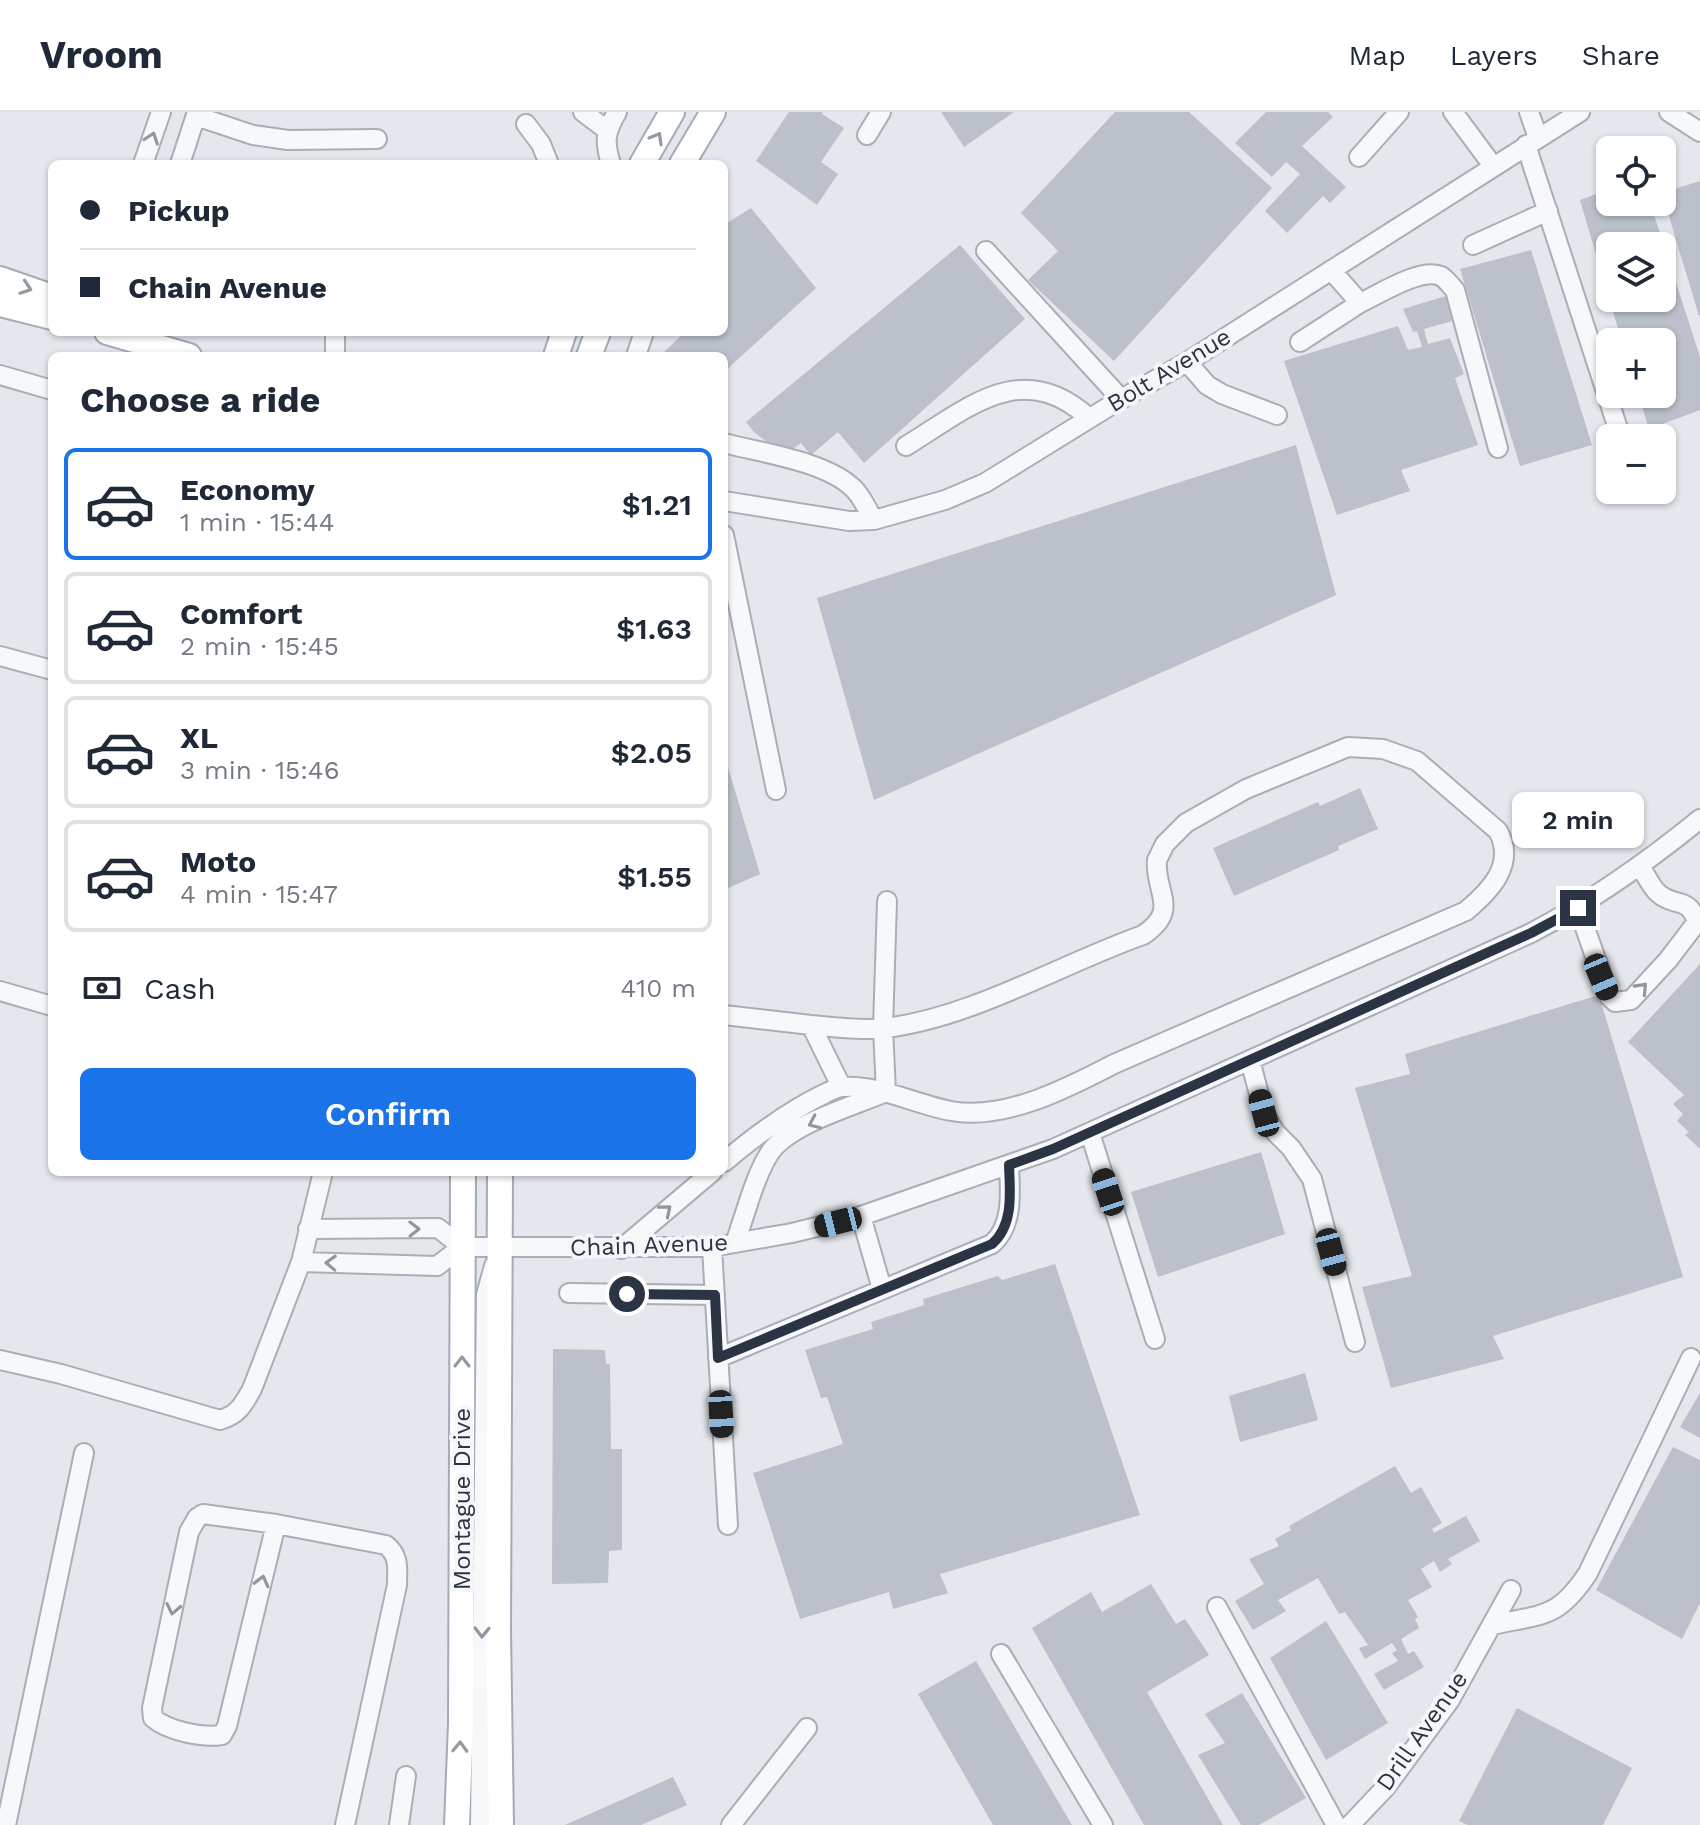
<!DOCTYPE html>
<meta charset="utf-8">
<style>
:root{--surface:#fff;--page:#f6f6f7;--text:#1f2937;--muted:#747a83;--line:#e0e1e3;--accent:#1a73e8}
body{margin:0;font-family:"Work Sans",sans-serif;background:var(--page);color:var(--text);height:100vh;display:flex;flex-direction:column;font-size:30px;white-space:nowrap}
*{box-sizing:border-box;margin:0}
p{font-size:26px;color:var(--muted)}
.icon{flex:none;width:44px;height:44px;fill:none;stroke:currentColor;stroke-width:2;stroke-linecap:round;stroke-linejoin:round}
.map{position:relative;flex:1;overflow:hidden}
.side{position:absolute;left:48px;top:240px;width:680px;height:824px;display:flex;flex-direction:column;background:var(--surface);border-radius:12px;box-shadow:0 2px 6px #0004}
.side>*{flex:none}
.top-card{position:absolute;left:48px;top:48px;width:680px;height:176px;border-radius:12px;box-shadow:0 2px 6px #0004;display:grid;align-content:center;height:176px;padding:0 32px;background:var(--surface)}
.fabs{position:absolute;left:1596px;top:24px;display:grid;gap:16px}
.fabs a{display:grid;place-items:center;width:80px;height:80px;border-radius:12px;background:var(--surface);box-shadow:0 2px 6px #0004;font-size:40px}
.end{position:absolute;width:36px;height:36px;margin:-18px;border:10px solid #2b3445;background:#fff;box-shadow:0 0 0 4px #fff}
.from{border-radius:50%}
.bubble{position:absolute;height:56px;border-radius:12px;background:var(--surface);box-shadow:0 2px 6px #0004;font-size:26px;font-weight:600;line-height:56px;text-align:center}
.car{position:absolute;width:24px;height:48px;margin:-24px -12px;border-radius:10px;box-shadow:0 0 6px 2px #0007;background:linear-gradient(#222 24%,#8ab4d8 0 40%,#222 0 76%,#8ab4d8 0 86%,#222 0)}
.top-card b{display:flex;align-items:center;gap:28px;height:76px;font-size:30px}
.top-card b+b{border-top:2px solid var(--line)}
.top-card i{width:20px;height:20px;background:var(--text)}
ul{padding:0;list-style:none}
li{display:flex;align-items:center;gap:24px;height:112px;margin:0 16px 12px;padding:0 16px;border:4px solid var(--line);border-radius:12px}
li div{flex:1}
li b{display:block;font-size:30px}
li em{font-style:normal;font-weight:600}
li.on{border-color:var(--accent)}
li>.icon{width:72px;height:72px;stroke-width:1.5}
h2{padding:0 32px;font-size:36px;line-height:96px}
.pay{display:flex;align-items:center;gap:20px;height:88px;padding:0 32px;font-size:30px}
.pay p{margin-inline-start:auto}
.primary-button{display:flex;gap:16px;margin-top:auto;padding:16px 32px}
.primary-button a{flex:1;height:92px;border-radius:12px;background:var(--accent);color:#fff;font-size:32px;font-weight:600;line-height:92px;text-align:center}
header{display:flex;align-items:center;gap:48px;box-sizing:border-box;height:112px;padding:0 40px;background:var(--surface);border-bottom:2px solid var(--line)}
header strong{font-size:38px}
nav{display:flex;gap:44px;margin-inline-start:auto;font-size:28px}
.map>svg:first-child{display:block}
.building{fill:#bbc0ca;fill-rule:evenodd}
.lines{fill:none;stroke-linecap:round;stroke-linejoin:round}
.minor-casing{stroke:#a9aeb7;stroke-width:22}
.major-casing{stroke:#a3abb8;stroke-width:28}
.minor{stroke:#f7f8fa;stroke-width:18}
.major{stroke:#fff;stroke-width:24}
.oneway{stroke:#9196a0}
.oneway2{stroke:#959aa2}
.route{stroke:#2b3445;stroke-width:10}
.labels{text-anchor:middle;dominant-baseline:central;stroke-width:8;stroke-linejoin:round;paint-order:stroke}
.street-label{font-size:24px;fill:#2b3445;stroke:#f4f6f9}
</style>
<header>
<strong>Vroom</strong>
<nav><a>Map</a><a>Layers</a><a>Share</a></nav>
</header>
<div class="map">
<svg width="1700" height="1713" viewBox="0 0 1700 1713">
<rect width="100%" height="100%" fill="#e4e7ec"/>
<path class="building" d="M789,0H823L822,2L844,16L821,50L838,62L817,93L756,49Z
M941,0H1014L964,35Z
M1115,0H1189L1272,76L1114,249L1028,168L1058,139L1021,101Z
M1266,0H1328L1333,5L1302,34L1346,75L1330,91L1323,84L1287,121L1265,99L1300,62L1286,50L1272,65L1235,31Z
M1700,69V203L1699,204L1662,81Z
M1610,77V90H1650L1700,245V298L1649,317L1638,282H1662V230H1622L1580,88ZM1610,134H1662V186H1610Z
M751,96L816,176L724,260V244H660L685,220H724V113Z
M960,133L1025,207L864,351L838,320L811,343L801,331L790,339L767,330L754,320L746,310Z
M1531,138L1592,333L1520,354L1460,157Z
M1449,183L1459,207L1424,217L1428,232L1450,226L1464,262L1455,266L1478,333L1401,358L1410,379L1337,403L1284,249L1398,214L1408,238L1422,235L1417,219L1413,220L1403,197Z
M1296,333L1336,483L874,688L817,486Z
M724,642L760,762L724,778Z
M1360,676L1378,717L1338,734L1339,738L1234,784L1213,736L1318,690L1320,694Z
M1700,852V1037L1685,1023L1689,1020L1677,1009L1683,1002L1673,992L1684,983L1628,930Z
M1599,883L1683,1165L1493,1224L1504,1247L1391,1276L1362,1175L1412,1164L1355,976L1410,962L1405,942Z
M1261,1040L1285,1122L1158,1165L1131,1080Z
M1055,1152L1140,1403L940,1462L948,1481L893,1497L889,1480L800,1507L753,1361L843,1332L827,1285L821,1286L805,1238L873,1217L871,1210L924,1193L923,1187L998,1164L1002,1168Z
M553,1237L605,1238L606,1252H610L611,1337H622V1438L609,1439L608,1471L552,1472Z
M1305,1261L1318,1308L1240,1330L1229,1284Z
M1700,1281V1326L1680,1315Z
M1673,1335L1700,1348V1491L1682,1527L1596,1478Z
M1395,1354L1411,1381L1421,1375L1442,1411L1432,1417L1434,1421L1466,1404L1480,1429L1448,1447L1452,1452L1440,1460L1434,1449L1421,1457L1432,1475L1408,1488L1418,1505L1415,1507L1419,1516L1401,1527L1408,1542L1414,1539L1424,1555L1384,1578L1374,1562L1398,1549L1392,1541L1397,1538L1392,1531L1365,1547L1359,1536L1368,1533L1345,1500L1339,1502L1318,1466L1278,1488L1286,1499L1253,1518L1235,1489L1264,1472L1249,1447L1279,1434L1275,1427L1291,1418L1289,1414Z
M1151,1472L1176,1512L1185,1507L1209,1543L1147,1580L1223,1713H1144L1032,1516L1091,1480L1102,1500Z
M1326,1509L1388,1611L1326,1648L1270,1546Z
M976,1549L1072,1713H993L918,1582Z
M1242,1581L1306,1686L1259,1713H1241L1198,1643L1225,1631L1205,1602Z
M1517,1596L1632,1656L1603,1713H1468L1459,1709Z
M673,1665L687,1693L641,1713H565Z"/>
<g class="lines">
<g class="minor-casing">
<path id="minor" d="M583,0L607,18
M1453,0L1493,54
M1529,0L1538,26
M1669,0L1700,20
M196,4L253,23L288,28L377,27
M526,12L541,32L549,52
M867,23L881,0
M1526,33L1621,326
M1359,45L1399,0
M143,52L161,0
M180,52L197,0
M611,52C604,29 605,21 617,0
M1473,133L1548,99
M986,139L1121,287
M1360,191C1378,183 1421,155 1441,164C1446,167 1451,174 1455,178L1498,336
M335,220V244
M1300,230L1360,191L1331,158
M636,244L644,220
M1187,250L1207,273L1222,282L1277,303
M0,263L52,278
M724,331C761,341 825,349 853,376C862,384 867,398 874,408
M906,334C968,296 1022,245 1089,306
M724,389L849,409L874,408L945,388L985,371L1121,287L1187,250L1580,0
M724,423L776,678
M0,544L52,558
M1578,796L1609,884L1615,890L1631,888L1668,848L1697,810C1688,783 1674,796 1658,781C1651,775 1646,763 1640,754
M0,879L52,894
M724,903L811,913L841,974
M1250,948L1264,1001L1275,1020L1291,1036L1312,1067L1355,1230
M1090,1021L1155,1227
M724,1050C756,1023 788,999 826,981C831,979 837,975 843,975C877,972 917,993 951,999C1004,1009 1068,976 1114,952L1466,799C1491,778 1516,752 1498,719L1417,649L1383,637L1348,635L1246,677L1186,711L1165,732L1157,748C1154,780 1181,798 1143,823C1061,852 971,906 885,916C861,919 835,915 811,913
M861,1104L882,1177
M308,1117L438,1116L462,1135
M735,1131C745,1104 755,1062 771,1039C792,1011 854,994 886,980L883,916L887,789
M462,1135H712L792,1121L861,1104L1053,1037L1531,821C1592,789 1646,751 1700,707
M712,1135L728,1413
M621,1137L712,1060
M301,1150L437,1154L462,1135
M569,1181L715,1183
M718,1246L992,1132C1014,1113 1010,1079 1009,1053
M0,1248L61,1262L220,1308C238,1303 243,1293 252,1277L301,1150L323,1060
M276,1412L227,1614L222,1623C202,1626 168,1619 153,1606L152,1596L189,1420L197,1406L203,1402L276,1412L386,1433C400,1444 397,1457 397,1473L345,1713
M1217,1495L1336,1713
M1492,1513C1542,1502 1558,1507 1588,1461L1691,1246
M1001,1542L1103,1713
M6,1713L84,1341
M399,1713L406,1664
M480,1713L486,1183L494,1154
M731,1713L807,1616
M1350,1713L1386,1675L1450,1588L1511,1478"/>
</g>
<g class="major-casing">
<path id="major" d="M642,52L672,0
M682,52L713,0
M0,167L52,185
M0,192L52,205
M107,220L189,244
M556,244L564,220
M589,244L598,220
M500,1060L498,1519L501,1713
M457,1713L461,1611L463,1060"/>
</g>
<use href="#minor" class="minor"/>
<use href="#major" class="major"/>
</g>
<defs><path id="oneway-chevron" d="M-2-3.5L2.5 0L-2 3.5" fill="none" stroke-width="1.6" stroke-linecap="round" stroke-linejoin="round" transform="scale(2)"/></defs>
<g class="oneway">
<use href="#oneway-chevron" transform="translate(152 26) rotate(-71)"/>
<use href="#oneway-chevron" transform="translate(1642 876) rotate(-47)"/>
<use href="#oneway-chevron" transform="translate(814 1011) rotate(156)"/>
<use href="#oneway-chevron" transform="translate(666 1098) rotate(-40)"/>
<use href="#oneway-chevron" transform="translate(414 1117) rotate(-1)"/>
<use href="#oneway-chevron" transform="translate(331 1151) rotate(-178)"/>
<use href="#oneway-chevron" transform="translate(262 1469) rotate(-76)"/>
<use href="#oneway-chevron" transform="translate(173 1497) rotate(102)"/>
<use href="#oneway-chevron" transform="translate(482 1520) rotate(91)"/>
</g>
<g class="oneway2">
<use href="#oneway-chevron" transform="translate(657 26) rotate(-60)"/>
<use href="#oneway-chevron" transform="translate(26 176) rotate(19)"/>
<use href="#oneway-chevron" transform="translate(462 1250) rotate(-90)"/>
<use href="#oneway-chevron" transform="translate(460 1635) rotate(-88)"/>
</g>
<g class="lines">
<path class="route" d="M627,1182L715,1183L718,1246L992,1132C1014,1113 1010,1080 1009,1053L1053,1037L1531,821L1578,796"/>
</g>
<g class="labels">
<g class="street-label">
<text transform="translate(1169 258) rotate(-31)">Bolt Avenue</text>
<text transform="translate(649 1133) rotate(-2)">Chain Avenue</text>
<text transform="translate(462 1387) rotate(-90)">Montague Drive</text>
<text transform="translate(1422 1619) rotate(-55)">Drill Avenue</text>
</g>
</g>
</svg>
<div class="fabs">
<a><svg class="icon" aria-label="locate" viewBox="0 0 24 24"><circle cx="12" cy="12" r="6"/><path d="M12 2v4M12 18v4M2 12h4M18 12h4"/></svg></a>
<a><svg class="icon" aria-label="layers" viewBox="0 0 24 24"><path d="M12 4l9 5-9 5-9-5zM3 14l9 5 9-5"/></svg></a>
<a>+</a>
<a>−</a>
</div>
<i class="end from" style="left:627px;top:1182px"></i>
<i class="end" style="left:1578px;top:796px"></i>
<div class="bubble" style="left:1512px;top:680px;width:132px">2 min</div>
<i class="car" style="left:1601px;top:865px;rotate:157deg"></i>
<i class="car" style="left:1264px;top:1001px;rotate:345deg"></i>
<i class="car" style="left:1108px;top:1080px;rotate:342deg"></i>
<i class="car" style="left:838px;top:1110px;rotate:256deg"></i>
<i class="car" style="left:1331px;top:1140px;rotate:165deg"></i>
<i class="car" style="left:721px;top:1302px;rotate:177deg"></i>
<div class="top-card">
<b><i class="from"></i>Pickup</b>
<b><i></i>Chain Avenue</b>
</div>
<section class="side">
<h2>Choose a ride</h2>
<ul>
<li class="on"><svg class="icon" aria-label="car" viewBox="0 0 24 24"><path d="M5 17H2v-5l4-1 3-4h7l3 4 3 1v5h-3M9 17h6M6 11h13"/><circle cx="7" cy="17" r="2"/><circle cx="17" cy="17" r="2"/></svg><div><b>Economy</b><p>1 min · 15:44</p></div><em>$1.21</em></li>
<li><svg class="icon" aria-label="car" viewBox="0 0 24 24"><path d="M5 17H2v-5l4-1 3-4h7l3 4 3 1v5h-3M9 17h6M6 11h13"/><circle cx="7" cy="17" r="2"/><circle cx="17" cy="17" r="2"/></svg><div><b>Comfort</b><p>2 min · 15:45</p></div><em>$1.63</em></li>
<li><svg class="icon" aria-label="car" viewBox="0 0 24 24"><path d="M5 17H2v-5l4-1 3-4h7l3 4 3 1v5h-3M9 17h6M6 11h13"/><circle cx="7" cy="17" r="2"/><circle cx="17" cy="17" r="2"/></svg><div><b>XL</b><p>3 min · 15:46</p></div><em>$2.05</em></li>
<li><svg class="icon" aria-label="car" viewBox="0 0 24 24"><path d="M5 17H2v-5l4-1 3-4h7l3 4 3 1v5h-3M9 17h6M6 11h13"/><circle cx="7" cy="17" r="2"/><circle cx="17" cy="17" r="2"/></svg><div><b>Moto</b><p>4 min · 15:47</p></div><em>$1.55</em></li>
</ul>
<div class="pay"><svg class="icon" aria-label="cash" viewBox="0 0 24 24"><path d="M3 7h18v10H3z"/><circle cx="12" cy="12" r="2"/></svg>Cash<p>410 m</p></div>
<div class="primary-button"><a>Confirm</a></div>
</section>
</div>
